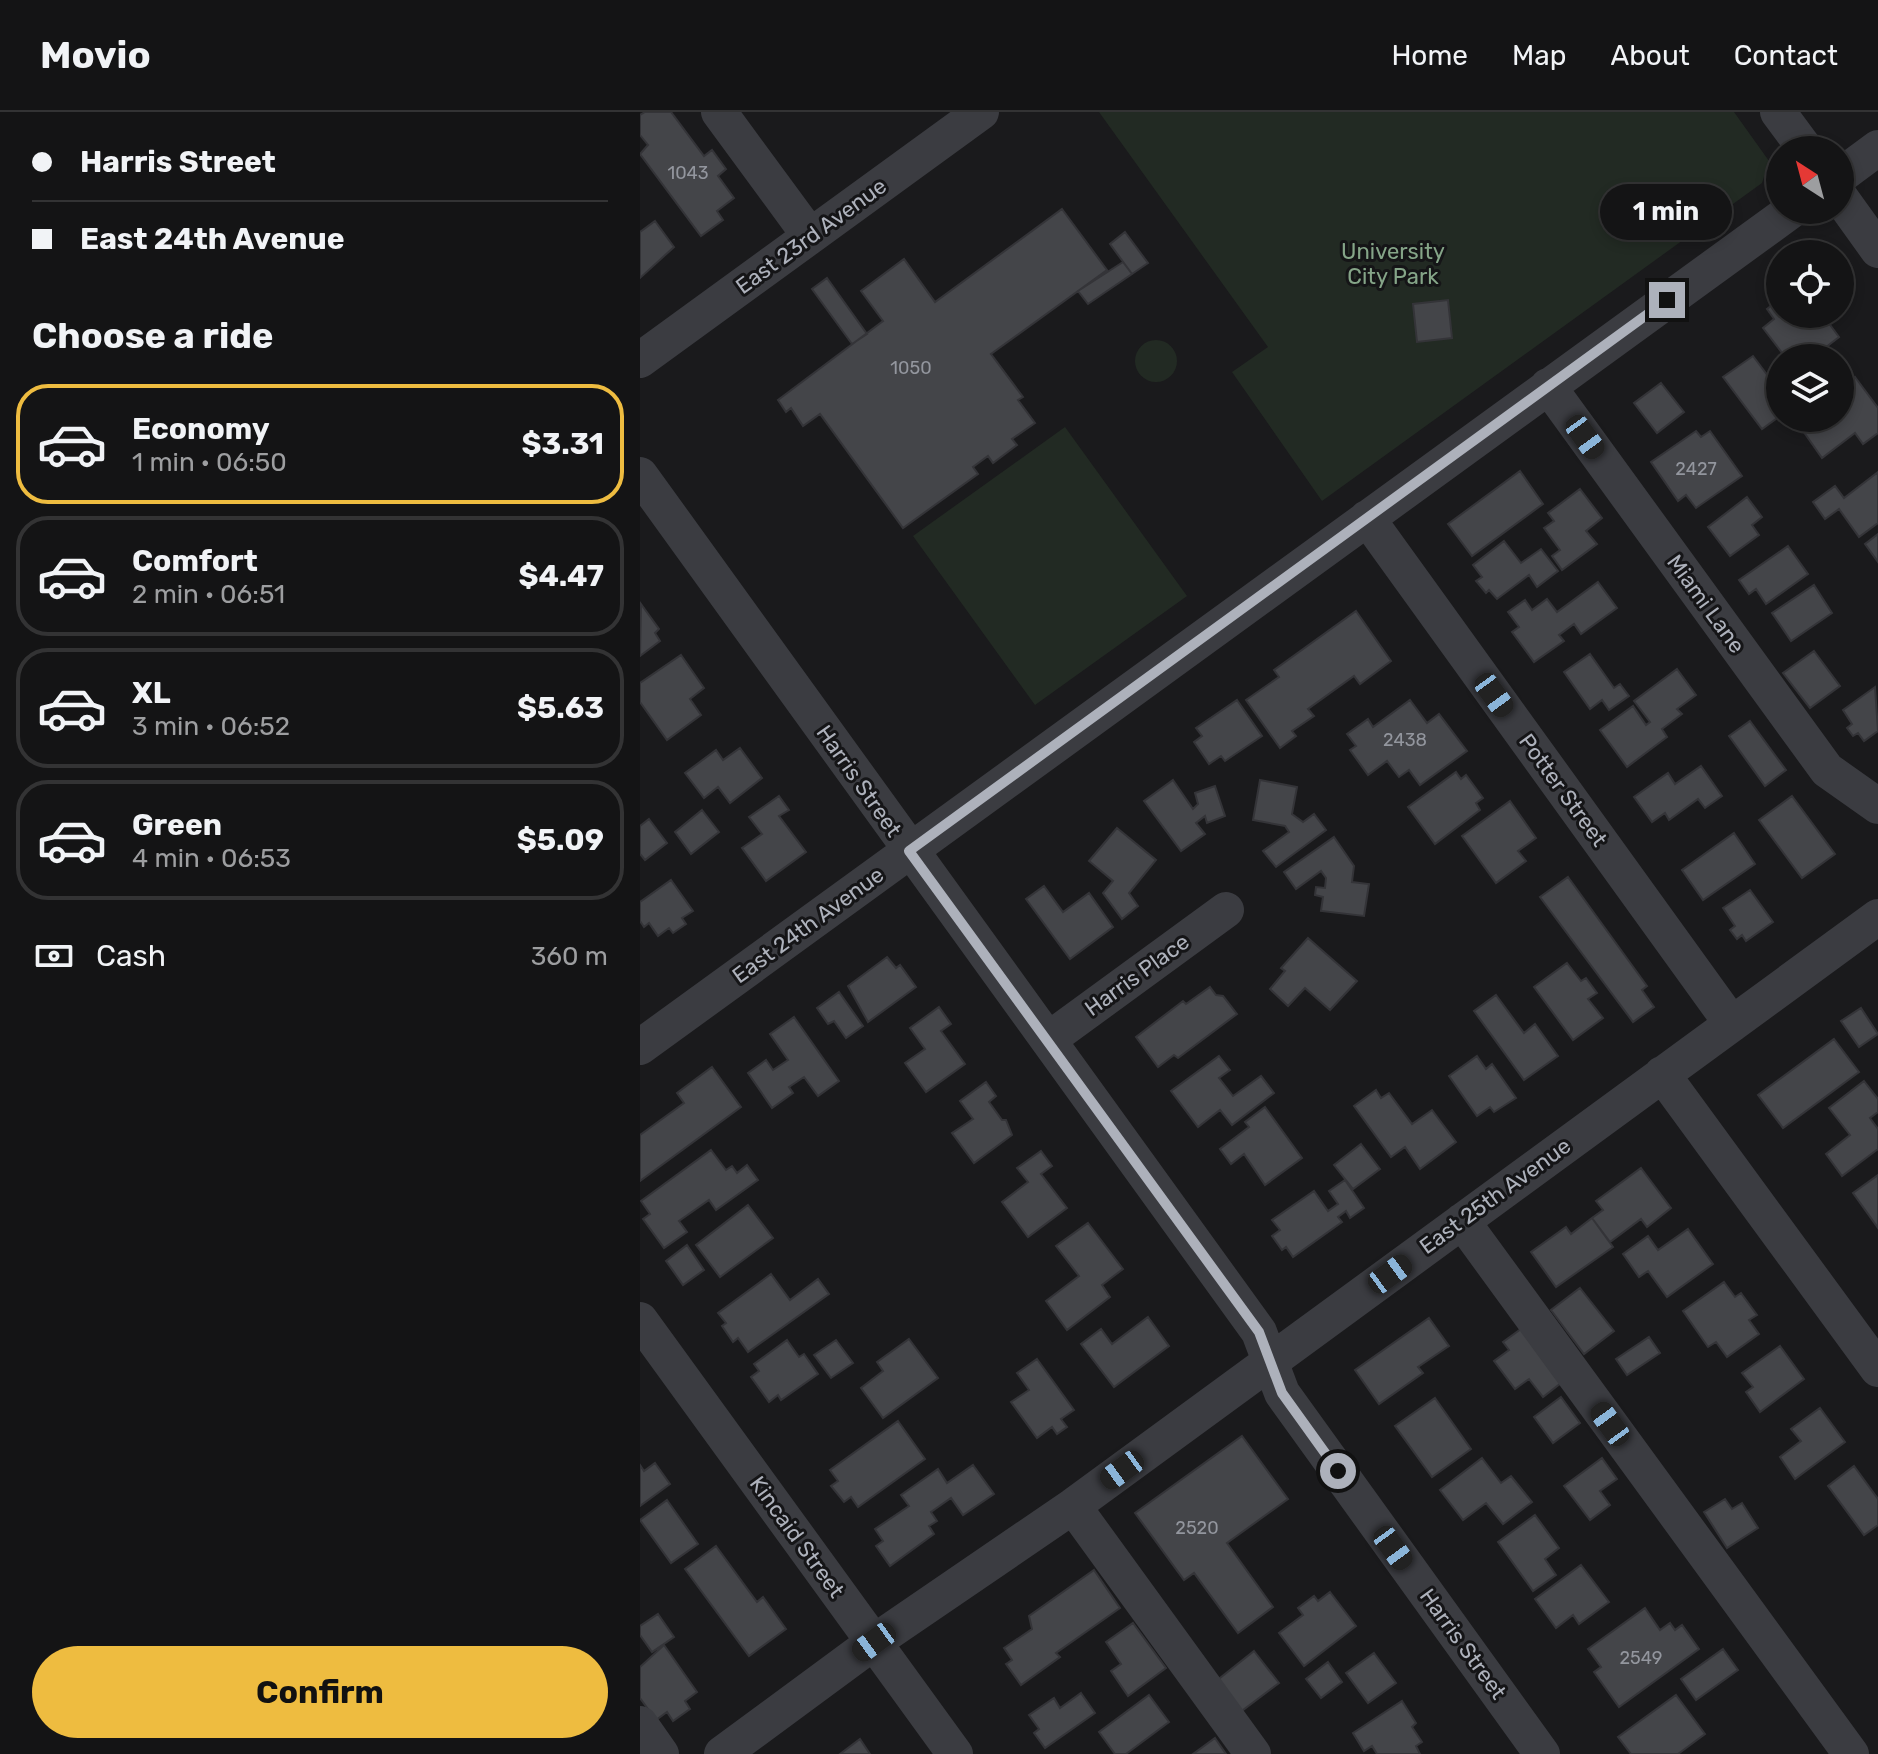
<!DOCTYPE html>
<meta charset="utf-8">
<style>
:root{--surface:#141415;--page:#1d1d1e;--text:#f1f3f6;--muted:#9d9ea0;--line:#333334;--accent:#eebc40}
body{margin:0;font-family:Rubik,sans-serif;background:var(--page);color:var(--text);height:100vh;display:flex;flex-direction:column;font-size:30px;white-space:nowrap}
*{box-sizing:border-box;margin:0}
p{font-size:26px;color:var(--muted)}
.icon{flex:none;width:44px;height:44px;fill:none;stroke:currentColor;stroke-width:2;stroke-linecap:round;stroke-linejoin:round}
.map{position:relative;flex:1;overflow:hidden}
.side{display:flex;flex-direction:column;background:var(--surface);width:640px}
.side>*{flex:none}
.hud{display:grid;align-content:center;height:176px;padding:0 32px;background:var(--surface)}
.needle{width:52px;rotate:324deg}
.buttons{position:absolute;left:1126px;top:24px;display:grid;gap:16px}
.buttons a{display:grid;place-items:center;width:88px;height:88px;border-radius:50%;background:var(--surface);box-shadow:0 4px 12px #0003,0 0 0 2px var(--line);font-size:40px}
.end{position:absolute;width:36px;height:36px;margin:-18px;border:10px solid #adb1bb;background:#111;box-shadow:0 0 0 4px #111}
.from{border-radius:50%}
.bubble{position:absolute;height:56px;border-radius:28px;background:var(--surface);box-shadow:0 4px 12px #0003,0 0 0 2px var(--line);font-size:26px;font-weight:700;line-height:56px;text-align:center}
.car{position:absolute;width:24px;height:48px;margin:-24px -12px;border-radius:10px;box-shadow:0 0 6px 2px #0007;background:linear-gradient(#222 24%,#8ab4d8 0 40%,#222 0 76%,#8ab4d8 0 86%,#222 0)}
.hud b{display:flex;align-items:center;gap:28px;height:76px;font-size:30px}
.hud b+b{border-top:2px solid var(--line)}
.hud i{width:20px;height:20px;background:var(--text)}
ul{padding:0;list-style:none}
li{display:flex;align-items:center;gap:24px;height:120px;margin:0 16px 12px;padding:0 16px;border:4px solid var(--line);border-radius:32px}
li div{flex:1}
li b{display:block;font-size:30px}
li em{font-style:normal;font-weight:700}
li.active{border-color:var(--accent)}
li>.icon{width:72px;height:72px;stroke-width:1.5}
h2{padding:0 32px;font-size:36px;line-height:96px}
.pay{display:flex;align-items:center;gap:20px;height:88px;padding:0 32px;font-size:30px}
.pay p{margin-inline-start:auto}
.button{display:flex;gap:16px;margin-top:auto;padding:16px 32px}
.button a{flex:1;height:92px;border-radius:48px;background:var(--accent);color:#111;font-size:32px;font-weight:700;line-height:92px;text-align:center}
header{display:flex;align-items:center;gap:48px;box-sizing:border-box;height:112px;padding:0 40px;background:var(--surface);border-bottom:2px solid var(--line)}
header strong{font-size:38px}
nav{display:flex;gap:44px;margin-inline-start:auto;font-size:28px}
main{display:flex;flex:1;min-height:0}
.map>svg:first-child{display:block}
.green{fill:#222a23}
.building{fill:#444549;stroke:#343438;stroke-width:2}
.lines{fill:none;stroke-linecap:round;stroke-linejoin:round}
.minor{stroke:#3b3c41;stroke-width:36}
.route{stroke:#adb1bb;stroke-width:10}
.labels{text-anchor:middle;dominant-baseline:central;stroke-width:6;stroke-linejoin:round;paint-order:stroke}
.number-label{font-size:18px;fill:#93969e}
.street-label{font-size:22px;fill:#adb1bb;stroke:#151517}
.park-label{font-size:22px;fill:#85a588;stroke:#151517}
</style>
<header>
<strong>Movio</strong>
<nav><a>Home</a><a>Map</a><a>About</a><a>Contact</a></nav>
</header>
<main>
<section class="side">
<div class="hud">
<b><i class="from"></i>Harris Street</b>
<b><i></i>East 24th Avenue</b>
</div>
<h2>Choose a ride</h2>
<ul>
<li class="active"><svg class="icon" aria-label="car" viewBox="0 0 24 24"><path d="M5 17H2v-5l4-1 3-4h7l3 4 3 1v5h-3M9 17h6M6 11h13"/><circle cx="7" cy="17" r="2"/><circle cx="17" cy="17" r="2"/></svg><div><b>Economy</b><p>1 min · 06:50</p></div><em>$3.31</em></li>
<li><svg class="icon" aria-label="car" viewBox="0 0 24 24"><path d="M5 17H2v-5l4-1 3-4h7l3 4 3 1v5h-3M9 17h6M6 11h13"/><circle cx="7" cy="17" r="2"/><circle cx="17" cy="17" r="2"/></svg><div><b>Comfort</b><p>2 min · 06:51</p></div><em>$4.47</em></li>
<li><svg class="icon" aria-label="car" viewBox="0 0 24 24"><path d="M5 17H2v-5l4-1 3-4h7l3 4 3 1v5h-3M9 17h6M6 11h13"/><circle cx="7" cy="17" r="2"/><circle cx="17" cy="17" r="2"/></svg><div><b>XL</b><p>3 min · 06:52</p></div><em>$5.63</em></li>
<li><svg class="icon" aria-label="car" viewBox="0 0 24 24"><path d="M5 17H2v-5l4-1 3-4h7l3 4 3 1v5h-3M9 17h6M6 11h13"/><circle cx="7" cy="17" r="2"/><circle cx="17" cy="17" r="2"/></svg><div><b>Green</b><p>4 min · 06:53</p></div><em>$5.09</em></li>
</ul>
<div class="pay"><svg class="icon" aria-label="cash" viewBox="0 0 24 24"><path d="M3 7h18v10H3z"/><circle cx="12" cy="12" r="2"/></svg>Cash<p>360 m</p></div>
<div class="button"><a>Confirm</a></div>
</section>
<div class="map">
<svg width="1238" height="1642" viewBox="0 0 1238 1642">
<rect width="100%" height="100%" fill="#1a1a1c"/>
<path class="green" d="M459,0H1094L1129,49L1122,71L682,389L592,260L628,235Z
M495 249a21 21 0 1 1 42 0a21 21 0 1 1-42 0Z
M425,315L547,484L395,593L273,424Z"/>
<path class="building" d="M5,0H31L64,44L72,38L86,57L78,64L94,86L77,99L83,108L61,124L0,42L8,33L0,23V3Z
M422,97L467,158L351,242L383,285L378,288L395,311L372,327L377,333L353,351L348,344L333,355L338,362L263,416L180,302L163,314L151,296L146,300L138,288L243,209L221,179L264,147L295,190Z
M15,109L34,135L0,166V120Z
M485,120L508,151L492,162L470,132Z
M483,150L492,162L448,192L438,179Z
M187,166L227,222L212,232L172,177Z
M1140,187V202H1182L1199,225L1172,246H1146L1123,216L1134,207L1127,197Z
M808,188L812,226L777,230L773,192Z
M1113,244L1140,280V304L1122,317L1083,265Z
M1215,265L1238,296V321L1223,332L1215,321L1182,346L1161,316L1174,306H1200V276Z
M1021,271L1044,300L1017,321L994,291Z
M1056,319L1061,325L1070,319L1102,364L1056,396L1046,383L1038,389L1011,350Z
M880,359L903,392L832,444L808,412Z
M1238,360V411L1219,425L1199,397L1185,407L1173,390L1195,374L1204,386Z
M940,377L962,406L946,419L957,432L922,458L912,444L920,438L904,416L914,409L908,401Z
M1107,385L1122,405L1112,413L1119,423L1090,444L1068,415Z
M1238,422V450L1225,432Z
M864,429L881,451L901,437L918,459L897,475L889,463L857,487L849,478L846,481L836,469L842,465L833,453Z
M1148,434L1168,462L1126,492L1116,477L1109,482L1099,468Z
M958,470L977,496L941,522L934,512L919,523L924,529L894,550L872,520L879,515L868,500L885,488L892,498L907,487L917,500Z
M1174,473L1192,501L1151,529L1132,501Z
M1,492L19,517L15,521L20,529L0,544Z
M716,499L751,549L720,572L714,564L668,597L674,604L652,619L656,624L640,636L606,588L639,565L634,558Z
M1174,539L1200,574L1170,596L1143,561Z
M950,542L974,576L980,572L989,584L969,598L962,588L950,597L924,560Z
M41,543L64,576L50,587L61,603L27,628L0,590V571Z
M1037,557L1056,583L1037,597L1042,602L1022,617L1027,625L987,655L960,618L993,594L1006,613L1010,610L994,589Z
M1235,575L1238,619L1224,629L1218,621L1213,624L1207,616L1212,612L1203,598Z
M597,588L622,624L585,649L581,644L569,652L554,630L562,624L556,616Z
M770,588L787,611L799,602L827,639L780,673L769,658L759,665L747,649L728,663L710,638L716,634L707,622L728,607L733,615Z
M1110,609L1146,658L1125,674L1089,624Z
M100,636L122,666L90,691L78,675L64,686L45,661L76,638L83,648Z
M1061,654L1082,684L1065,696L1058,687L1029,708L1025,701L1012,710L994,685L1028,661L1035,672Z
M816,660L821,667L826,663L843,686L836,691L840,698L795,732L768,695Z
M533,668L553,697L558,692L555,681L575,674L585,704L567,711L565,704L556,711L565,722L541,739L504,689Z
M620,668L657,675L652,702L663,710L674,702L686,718L636,755L623,739L649,720L645,714L613,708Z
M139,684L149,698L139,704L166,740L126,769L102,736L122,722L109,705Z
M1152,684L1195,742L1162,766L1119,708Z
M870,689L896,726L878,739L886,749L856,771L822,724Z
M62,698L79,720L51,742L35,720Z
M9,707L27,731L5,748L0,742V714Z
M477,716L516,748L489,781L498,794L482,807L463,781L473,769L449,749Z
M1094,721L1115,752L1063,788L1042,758Z
M694,725L714,754L712,770L729,772L724,804L681,799L683,785L675,783L676,775L685,776L686,766L681,759L656,777L644,760Z
M928,765L1007,874L1002,878L1014,895L993,910L900,785Z
M31,768L53,799L42,806L46,812L33,821L29,816L18,824L9,811L4,815L0,809V790Z
M404,774L423,800L449,781L473,815L430,847L386,787Z
M1110,778L1133,810L1106,829L1102,823L1097,827L1090,818L1095,814L1083,796Z
M668,826L717,869L690,898L665,876L648,894L630,877L645,859L641,856Z
M247,845L256,856L260,853L276,875L228,910L208,874Z
M927,851L941,869L946,866L957,881L948,887L963,906L933,928L894,875Z
M570,875L576,883L583,884L597,902L538,946L534,943L518,955L496,925L543,889L546,892Z
M199,880L223,914L206,926L194,909L188,912L177,896Z
M856,883L884,921L895,912L918,944L884,968L834,899Z
M299,895L311,912L301,919L325,952L286,980L265,951L285,937L270,916Z
M1221,896L1238,922L1219,935L1201,909Z
M154,905L199,969L178,984L164,965L149,975L153,981L132,996L108,961L126,948L133,958L148,948L130,922Z
M1194,927L1219,960L1143,1016L1118,983Z
M579,944L590,958L579,966L593,984L621,964L634,981L592,1013L580,998L558,1015L531,979Z
M837,944L846,957L852,952L876,986L854,1000L850,995L837,1004L809,964Z
M72,955L101,995L0,1069V1023L44,991L37,981Z
M1224,969L1238,987V1000L1230,1006L1238,1017V1037L1202,1064L1186,1042L1210,1023L1189,996Z
M346,970L356,984L349,990L362,1008H366L372,1023L334,1051L312,1021L333,1007L320,989Z
M736,978L741,986L749,981L772,1012L792,998L816,1030L780,1057L765,1035L751,1045L714,994Z
M625,995L662,1046L625,1073L604,1042L591,1052L580,1037L609,1015L605,1010Z
M721,1032L740,1057L713,1077L694,1053Z
M71,1038L86,1058L92,1054L97,1061L107,1053L118,1068L76,1098L69,1088L39,1109L47,1120L24,1136L3,1107L10,1102L1,1089Z
M401,1039L412,1054L401,1062L427,1096L388,1125L362,1090L388,1070L377,1056Z
M1001,1056L1031,1096L1007,1115L1001,1107L970,1130L952,1106L963,1098L956,1089Z
M1238,1063V1116L1213,1081Z
M705,1068L724,1096L710,1106L706,1099L698,1105L702,1110L653,1145L646,1135L642,1138L632,1124L640,1118L632,1108L674,1079L688,1099L698,1092L689,1079Z
M108,1093L133,1126L80,1165L56,1133Z
M952,1106L973,1135L916,1175L891,1140L926,1115L931,1122Z
M448,1111L483,1157L462,1173L470,1185L427,1218L406,1189L439,1164L416,1134Z
M1048,1117L1073,1152L1027,1185L1008,1159L999,1165L983,1142L1008,1124L1018,1138Z
M47,1133L64,1158L43,1173L26,1149Z
M131,1162L150,1188L178,1167L189,1182L108,1240L98,1226L93,1230L82,1214L86,1211L78,1201Z
M1084,1170L1095,1185L1101,1181L1117,1203L1109,1208L1119,1222L1087,1245L1076,1230L1068,1235L1043,1199Z
M940,1176L974,1219L944,1242L911,1198Z
M508,1205L529,1234L474,1275L441,1232L461,1217L472,1232Z
M789,1206L809,1234L778,1255L783,1261L739,1292L715,1258Z
M881,1217L921,1271L903,1285L889,1267L875,1277L854,1249L869,1238L863,1230Z
M1009,1225L1020,1241L987,1263L976,1247Z
M269,1227L298,1266L243,1306L221,1276L243,1259L237,1250Z
M147,1228L159,1245L164,1242L178,1262L141,1288L138,1283L129,1290L111,1265L119,1259L114,1252Z
M196,1228L213,1251L191,1266L174,1243Z
M1140,1234L1164,1267L1120,1300L1106,1280L1113,1275L1102,1261Z
M397,1247L434,1298L421,1307L427,1315L417,1322L412,1315L397,1326L371,1290L389,1278L377,1261Z
M921,1285L940,1311L913,1331L894,1305Z
M795,1286L831,1337L792,1365L755,1314Z
M1180,1296L1205,1330L1155,1367L1140,1345L1161,1329L1151,1317Z
M258,1309L285,1347L218,1395L211,1385L204,1390L191,1374L198,1369L190,1358Z
M602,1324L648,1387L587,1431L633,1495L598,1521L554,1461L544,1468L495,1401Z
M842,1346L861,1371L871,1364L892,1390L863,1412L846,1391L823,1408L800,1378Z
M962,1346L977,1367L960,1379L970,1393L950,1408L924,1374Z
M15,1351L30,1372L0,1394V1353L4,1359Z
M333,1353L354,1382L323,1403L311,1386L291,1400L297,1409L289,1414L294,1422L250,1454L236,1434L243,1429L235,1417L269,1394L261,1383L298,1357L307,1371Z
M1214,1354L1238,1387V1413L1224,1423L1188,1374Z
M1085,1387L1092,1397L1102,1391L1118,1416L1087,1436L1064,1400Z
M27,1388L58,1432L31,1451L0,1408Z
M895,1403L919,1436L905,1447L916,1463L893,1479L858,1430Z
M76,1434L117,1490L123,1485L146,1517L109,1544L45,1457Z
M941,1453L969,1490L939,1512L933,1503L916,1516L895,1487Z
M454,1458L480,1496L416,1541L420,1545L381,1573L366,1552L372,1548L364,1536L392,1517L389,1504Z
M690,1480L716,1514L664,1554L639,1521L663,1503L658,1496L674,1484L678,1489Z
M1005,1496L1020,1518L1030,1511L1035,1518L1042,1513L1059,1537L979,1595L954,1560L961,1555L948,1537Z
M18,1502L34,1525L12,1540L0,1523V1514Z
M493,1511L526,1556L488,1584L471,1559L481,1552L466,1530Z
M24,1533L57,1580L45,1589L50,1597L33,1609L27,1600L16,1608L0,1586V1555Z
M1083,1537L1098,1558L1056,1588L1041,1567Z
M614,1539L639,1571L599,1601L575,1570Z
M734,1541L756,1571L728,1591L706,1561Z
M688,1550L702,1570L681,1586L666,1567Z
M441,1581L455,1601L405,1636L394,1621L399,1617L389,1603L414,1586L420,1596Z
M509,1583L529,1610L486,1642H475L459,1620Z
M1036,1583L1065,1622L1038,1642H991L978,1625Z
M762,1589L776,1611L772,1615L782,1630L776,1634L780,1642H737L732,1634L724,1639L713,1621Z
M575,1626L586,1642H553Z
M220,1627L230,1642H200Z"/>
<g class="lines">
<path class="minor" d="M79,0L170,124
M1138,0L1166,38
M1200,64L1238,36
M1200,85L1238,138
M0,248L341,0
M908,274L1187,658L1238,694
M0,363L619,1220L642,1281L902,1642
M727,406L1092,912
M408,928L586,798
M0,935L1152,98
M1022,962L1238,1257
M822,1109L1211,1642
M0,1208L315,1642
M433,1394L613,1642
M0,1612L21,1642
M82,1642L234,1530L433,1394L1238,805"/>
</g>
<g class="lines">
<path class="route" d="M698,1359L642,1281L619,1220L269,739L1027,188"/>
</g>
<g class="labels">
<g class="number-label">
<text x="48" y="61">1043</text>
<text x="271" y="256">1050</text>
<text x="1056" y="357">2427</text>
<text x="765" y="628">2438</text>
<text x="557" y="1416">2520</text>
<text x="1001" y="1546">2549</text>
</g>
<g class="street-label">
<text transform="translate(171 124) rotate(-36)">East 23rd Avenue</text>
<text transform="translate(1066 492) rotate(54)">Miami Lane</text>
<text transform="translate(219 669) rotate(55)">Harris Street</text>
<text transform="translate(923 678) rotate(54)">Potter Street</text>
<text transform="translate(168 813) rotate(-36)">East 24th Avenue</text>
<text transform="translate(497 863) rotate(-36)">Harris Place</text>
<text transform="translate(855 1084) rotate(-36)">East 25th Avenue</text>
<text transform="translate(157 1425) rotate(54)">Kincaid Street</text>
<text transform="translate(823 1532) rotate(54)">Harris Street</text>
</g>
<g class="park-label">
<text x="753" y="139">University<tspan x="753" dy="25">City Park</tspan></text>
</g>
</g>
</svg>
<div class="buttons">
<a><svg class="needle" viewBox="-14 -14 28 28"><path d="M0-13l5 13h-10z" fill="#e53935"/><path d="M0 13l5-13h-10z" fill="#9d9ea0"/></svg></a>
<a><svg class="icon" aria-label="locate" viewBox="0 0 24 24"><circle cx="12" cy="12" r="6"/><path d="M12 2v4M12 18v4M2 12h4M18 12h4"/></svg></a>
<a><svg class="icon" aria-label="layers" viewBox="0 0 24 24"><path d="M12 4l9 5-9 5-9-5zM3 14l9 5 9-5"/></svg></a>
</div>
<i class="end from" style="left:698px;top:1359px"></i>
<i class="end" style="left:1027px;top:188px"></i>
<div class="bubble" style="left:960px;top:72px;width:132px">1 min</div>
<i class="car" style="left:945px;top:325px;rotate:144deg"></i>
<i class="car" style="left:854px;top:583px;rotate:144deg"></i>
<i class="car" style="left:750px;top:1162px;rotate:54deg"></i>
<i class="car" style="left:970px;top:1312px;rotate:324deg"></i>
<i class="car" style="left:482px;top:1358px;rotate:234deg"></i>
<i class="car" style="left:753px;top:1436px;rotate:144deg"></i>
<i class="car" style="left:234px;top:1530px;rotate:234deg"></i>
</div>
</main>
